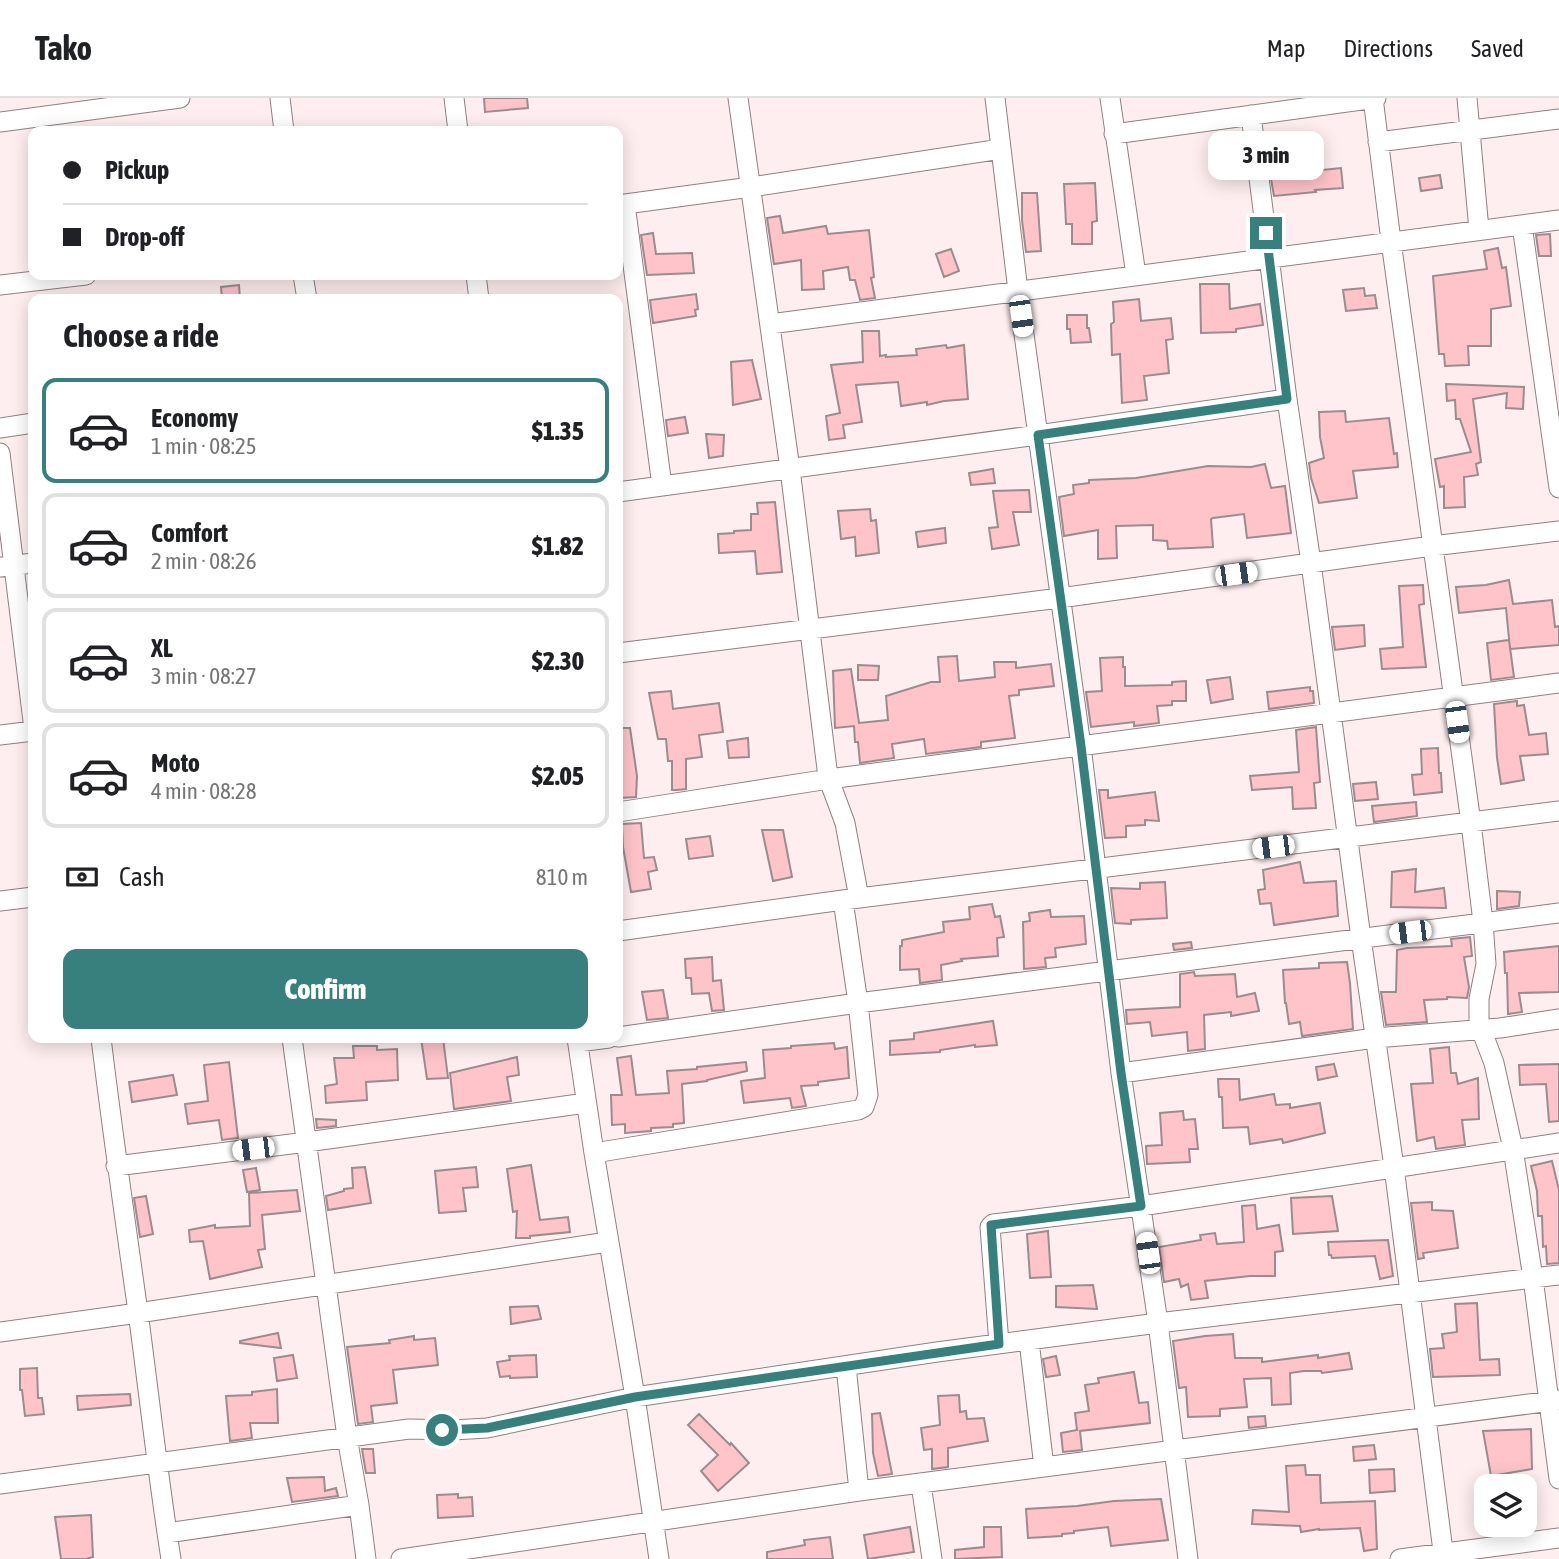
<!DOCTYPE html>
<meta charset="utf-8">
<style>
:root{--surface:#fff;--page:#f6f6f6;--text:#202124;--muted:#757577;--line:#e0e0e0;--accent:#38807e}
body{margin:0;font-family:"Asap Condensed",sans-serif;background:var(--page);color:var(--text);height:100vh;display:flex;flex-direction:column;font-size:26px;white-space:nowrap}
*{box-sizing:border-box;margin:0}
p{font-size:23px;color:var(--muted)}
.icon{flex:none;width:38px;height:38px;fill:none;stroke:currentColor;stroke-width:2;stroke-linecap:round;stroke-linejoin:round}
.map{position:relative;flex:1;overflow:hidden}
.side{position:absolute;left:28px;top:196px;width:595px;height:749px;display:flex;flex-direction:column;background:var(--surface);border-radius:14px;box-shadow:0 4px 18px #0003}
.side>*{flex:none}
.top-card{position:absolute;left:28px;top:28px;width:595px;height:154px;border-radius:14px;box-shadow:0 4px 18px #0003;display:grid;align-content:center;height:154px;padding:0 35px;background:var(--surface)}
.tools{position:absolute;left:1474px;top:1376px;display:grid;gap:14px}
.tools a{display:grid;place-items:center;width:63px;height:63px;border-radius:14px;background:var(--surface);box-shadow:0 4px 18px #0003;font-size:35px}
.end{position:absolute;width:32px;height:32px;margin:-16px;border:9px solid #38807e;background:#fff;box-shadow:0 0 0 4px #fff}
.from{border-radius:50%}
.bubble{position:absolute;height:49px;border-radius:14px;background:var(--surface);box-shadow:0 4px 18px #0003;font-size:23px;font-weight:800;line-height:49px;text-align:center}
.car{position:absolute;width:21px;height:42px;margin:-21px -10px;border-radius:9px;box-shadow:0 0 5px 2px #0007;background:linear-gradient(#fff 24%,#345 0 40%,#fff 0 76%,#345 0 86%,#fff 0)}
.top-card b{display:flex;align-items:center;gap:24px;height:66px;font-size:26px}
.top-card b+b{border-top:2px solid var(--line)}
.top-card i{width:18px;height:18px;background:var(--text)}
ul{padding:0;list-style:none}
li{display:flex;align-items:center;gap:21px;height:105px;margin:0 14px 10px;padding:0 21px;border:4px solid var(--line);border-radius:14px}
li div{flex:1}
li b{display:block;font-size:26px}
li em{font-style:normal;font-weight:800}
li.active{border-color:var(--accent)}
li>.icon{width:63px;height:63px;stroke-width:1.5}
h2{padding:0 35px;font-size:32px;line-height:84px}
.pay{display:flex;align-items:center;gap:18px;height:77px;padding:0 35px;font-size:26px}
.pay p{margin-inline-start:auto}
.action{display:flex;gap:14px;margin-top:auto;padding:14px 35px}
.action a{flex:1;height:80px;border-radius:14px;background:var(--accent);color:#fff;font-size:28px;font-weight:800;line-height:80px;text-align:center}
header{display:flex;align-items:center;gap:42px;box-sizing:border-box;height:98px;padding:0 35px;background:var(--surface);border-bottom:2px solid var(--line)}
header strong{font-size:33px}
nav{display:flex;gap:38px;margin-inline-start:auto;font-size:24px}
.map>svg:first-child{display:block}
.building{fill:#fec4ca;stroke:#9b8c8d;stroke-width:2}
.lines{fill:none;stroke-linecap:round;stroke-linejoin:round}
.minor-casing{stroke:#8f8082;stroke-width:21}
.minor{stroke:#fff;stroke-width:19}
.route{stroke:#38807e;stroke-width:9}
</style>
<header>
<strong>Tako</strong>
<nav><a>Map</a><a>Directions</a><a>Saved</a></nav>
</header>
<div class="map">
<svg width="1559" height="1461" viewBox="0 0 1559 1461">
<rect width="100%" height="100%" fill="#feeeef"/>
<path class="building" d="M484,0H527L528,10L485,14Z
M1341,70L1343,90L1315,92L1316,94L1274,98L1271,81L1284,80L1283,76Z
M1440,77L1442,90L1421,93L1419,80Z
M1095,85L1097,123L1092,124V146H1072V126H1066L1064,86Z
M1022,95H1037L1041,153L1026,154L1022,122Z
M780,118L783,135L826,128L828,136L869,132L874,179L871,180L875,200L860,202L855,182H850L848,169L823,173L824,191L802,192L801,162L774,166L767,120Z
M653,135L656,156L692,155L694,175L647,177L641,137Z
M1550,136L1551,158H1539L1536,137Z
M1498,150L1502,170L1506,169L1511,208L1491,211V248H1468L1469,267L1445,268L1444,256H1439L1433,178L1487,171L1484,153Z
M951,151L959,173L944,179L936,156Z
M1200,186H1229L1230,211L1260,206L1263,227L1236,231V234L1201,235Z
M239,187L240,201H222L221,189Z
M1364,190L1365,198L1375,197L1377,210L1346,213L1343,192Z
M696,196L698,211L695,212L696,218L653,225L650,202Z
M1139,201L1141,223L1171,220L1173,241L1166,242L1169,275L1144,278L1147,302L1122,305L1120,256L1112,257L1111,226L1114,224L1113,204Z
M1067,217H1087V230H1089L1091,244L1071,245L1070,231H1067Z
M862,233H879L880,258L886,257V259L917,257L916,251L946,247L947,250L964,247L968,301L944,303L927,307V304L901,308L898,284L856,287L862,324L843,327L845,340L829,342L826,318L840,315L831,267L863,264Z
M752,262L761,301L733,307L731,264Z
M1446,286L1524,289L1523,311L1506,310L1507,295L1473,301L1481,364L1476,366L1478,377L1464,379L1465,409L1444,410V388L1440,389L1435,361L1471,354L1460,321H1456L1455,302L1447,303Z
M1345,313L1346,324L1389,320L1394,356L1397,355L1398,369L1353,373L1357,400L1319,405L1311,380L1309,365L1324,360L1320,339L1319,314Z
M685,319L688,335L668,338L666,322Z
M706,336L724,337L723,358L709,360Z
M1265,366L1271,390L1285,388L1291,435L1247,440L1244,416L1213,420L1211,421L1213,449L1168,451L1167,443L1153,442V427L1116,428L1117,460L1098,461V432L1064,438L1059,399L1074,396L1073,387L1089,385V382L1136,380L1208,368L1251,369Z
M993,371L995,385L971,387L969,375Z
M1029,392L1031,414H1013L1019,447L992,451L989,430L998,429L993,393Z
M775,404L782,474L757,476L755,453L719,455L718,436L734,435V433L751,432V416H758L757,405Z
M870,411L871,423L876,422L879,455L856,458L855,439L841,441L838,413Z
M945,430L946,445L918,449L916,434Z
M1509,482L1513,506L1552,502L1555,529L1559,528V547L1510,551L1506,510L1459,515L1456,489L1486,487Z
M1423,487L1424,506L1419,507L1426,569L1382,571L1380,551L1403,549L1399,488Z
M1364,527L1365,548L1335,552L1332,529Z
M1509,542L1514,579L1491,582L1487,545Z
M957,558L959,583L995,579L994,564H1016V570L1051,566L1054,588L1019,592V597L1009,598L1015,640L981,644V649L926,656L924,641L892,646L894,660L860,665L858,644H855L854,628L835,630L833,573L851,571L859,625L888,622L886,598L931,584H940L938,559Z
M1123,559V569H1125V588L1172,587V584L1186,583V603H1172V607L1157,608L1159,625L1134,628V624L1091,629L1086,594L1102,593L1100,560Z
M858,567L879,568L878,582H858Z
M1230,579L1233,601L1211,605L1207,582Z
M1310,589V593H1313L1314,605L1269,611L1267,594Z
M671,593L673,611L719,605L723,634L699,637L702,659L686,661V691L677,692H672V663H668L666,641H658L649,595Z
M1517,603V608L1524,607L1529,637L1546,635L1548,656L1520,658L1524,682L1501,686L1497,660L1494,606Z
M1316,629L1320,684L1314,685L1316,710L1293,711L1292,689L1252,692L1250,678L1299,674L1296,632Z
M618,630H630L637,678L636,699L619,700Z
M748,640L749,659L729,660L727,643Z
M1438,650L1439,675H1441L1442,694L1414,697L1412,677L1422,676L1421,651Z
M1376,684L1378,701L1355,703L1353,686Z
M1099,692H1108V700L1155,694L1159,723L1145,722V727L1126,728V739L1105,740Z
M1416,704L1417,718L1374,724L1372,708Z
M641,725L644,760L654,759L657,772L648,774L651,791L631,794L623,749L622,726Z
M762,732H783L792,779L773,783Z
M710,738L713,758L689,761L686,741Z
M1300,764L1304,785L1336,783L1338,818L1274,827L1271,805L1260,806L1258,792L1265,791L1263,772Z
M1416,771L1415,794L1444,790L1446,810L1391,809L1392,774Z
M1165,784L1167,820L1131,822V826L1115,825L1111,790L1140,791V785Z
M1497,793L1520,794L1519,808L1497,811Z
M992,806L995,819L1000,818L1004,839L997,840L998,858L961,861L962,863L941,867L942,882L920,885L919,871L900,872V848H902V842L944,834L943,824L970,821L969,809Z
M1050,812L1051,819L1084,818L1086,846L1055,850L1056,859L1045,860L1046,869L1024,871L1023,824L1030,823L1029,815Z
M1470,839L1472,858L1464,859L1469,889L1467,900L1447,899V901L1424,902L1427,924L1386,927L1381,894H1396L1397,852L1407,850L1452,848L1451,841Z
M1191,844L1192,850L1174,852L1173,846Z
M1559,848V894L1519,895L1522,914L1508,916L1507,875H1505L1504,854Z
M712,859L713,883L721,882L724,912L712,913L709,895L692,896L691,880H686L685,861Z
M1347,864L1350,885L1353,931L1302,938L1300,924L1289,926L1286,905H1285L1283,872L1319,870V865Z
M1194,874L1195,878L1235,876L1237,899L1255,895L1259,913L1231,918V914L1204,917L1205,951L1188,953L1187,934L1152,938L1150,924L1127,926L1126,912L1180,909V876Z
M663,892L668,920L647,922L642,894Z
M993,923L997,947L975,949V947L940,952V954L890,957V943L914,941V935Z
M421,940H443L448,980L427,981Z
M834,945L835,951L847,949L849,980L818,984V987L801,988L806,1008L792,1010L790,1000L744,1005L741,983L765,980L763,952L791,950V948Z
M353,948H377V952L397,951L398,982L366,984L367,1002L326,1005L325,988L337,986L334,960H354Z
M1449,949L1451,975H1456L1458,986L1478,980L1479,1021L1462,1022L1465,1047L1436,1051L1434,1039L1417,1043L1411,986L1433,985L1430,951Z
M631,958L636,997L669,995L667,973L697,971V969L746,964L747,973L707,982V983L682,986L684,1025L673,1026V1029L651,1030V1033L625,1035V1026L612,1027L611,997H622L617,960Z
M517,959L519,977L507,979L511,1003L454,1011L450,975Z
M229,964L238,1040L222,1042L219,1022L188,1026L185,1006L208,1003L204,967Z
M1334,966L1337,978L1318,982L1316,969Z
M1559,966V1023L1549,1024L1546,986L1520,987L1519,967Z
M173,977L177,997L132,1004L129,984Z
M1218,981H1239L1240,1002L1274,996L1276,1007L1290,1006V1010L1320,1005L1325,1035L1283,1045L1282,1041L1250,1046L1248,1029L1223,1030L1222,999H1219Z
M1183,1013L1184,1022L1195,1021L1198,1051H1189L1190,1064L1147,1066L1146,1048L1162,1047L1160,1015Z
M316,1021L336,1022V1028L317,1030Z
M1552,1063L1559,1092V1165L1547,1166L1546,1148L1543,1149L1542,1118H1538L1537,1093L1531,1068Z
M531,1067L540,1122L568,1119L570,1134L530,1138V1140H516L517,1113L513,1114L507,1071Z
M365,1069L371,1105L328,1112L326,1098L344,1093V1091L353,1090L352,1070Z
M476,1069L478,1089L463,1090L466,1113L439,1115L435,1073Z
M256,1070L260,1092L247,1094L243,1072Z
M297,1092L300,1113L262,1117L265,1151L258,1152L262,1169L210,1181L203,1143L190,1144L189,1132L215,1127V1130L250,1128L249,1095Z
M146,1098L153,1136L140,1139L134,1100Z
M1332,1098L1338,1133L1293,1136L1291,1100Z
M1432,1104V1112L1453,1113L1458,1150L1423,1155L1424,1160L1418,1161L1411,1105Z
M1255,1107L1257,1131L1279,1127L1283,1153L1275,1154V1178H1250L1205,1183L1208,1200L1191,1202L1188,1186L1181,1189L1179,1181L1164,1184L1159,1149L1201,1142L1200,1137L1215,1135L1217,1146L1244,1144L1242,1108Z
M1048,1133L1051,1179L1030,1180L1027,1136Z
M1388,1142L1393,1178L1380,1181L1375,1158L1332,1160L1331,1157H1329L1328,1144Z
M1093,1187L1097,1211L1056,1209V1188Z
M1477,1205L1480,1262L1499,1261L1500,1277L1433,1279L1430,1251L1444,1250L1442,1236L1457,1234L1455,1206Z
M538,1208L541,1221L511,1226L510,1209Z
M278,1235L281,1250L240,1245V1243Z
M1233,1236L1235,1260H1262V1264L1318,1257V1260L1349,1255L1352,1271L1322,1275L1321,1273H1304L1290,1275L1291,1306L1272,1307L1271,1280L1244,1281L1247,1309L1220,1311V1318L1188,1319L1186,1289L1179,1290L1173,1243L1205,1238Z
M414,1238V1242L435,1240L438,1267L393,1272L397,1305L371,1308L373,1324L358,1326L347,1249L390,1245L389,1242Z
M293,1257L297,1280L277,1283L274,1260Z
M536,1257L537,1279L510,1280V1278L500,1279L497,1264L510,1262L509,1258Z
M1056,1258L1060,1277L1046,1279L1043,1261Z
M37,1270L38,1300H42L44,1316L25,1318L22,1292H20V1271Z
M1134,1274L1139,1305L1148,1304L1150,1325L1080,1333L1082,1352L1063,1354L1061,1335L1077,1332L1075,1315L1089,1313L1085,1287L1099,1285L1098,1280Z
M277,1291L278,1325H250L252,1340L230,1343L226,1298L252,1297V1294Z
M130,1296L131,1307L78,1312L77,1298Z
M959,1297L960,1314L966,1313L967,1321L984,1320L988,1343L948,1350V1369L932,1371V1351L924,1352L921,1330L940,1327L938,1298Z
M880,1315L892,1376L878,1378L873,1355L872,1316Z
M699,1316L730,1347L731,1345L749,1365L718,1393L701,1373L718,1357L688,1327Z
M1265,1318L1266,1328L1249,1330L1248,1319Z
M1531,1331L1532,1371L1491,1378L1483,1333Z
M1374,1347L1376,1361L1354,1363L1353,1349Z
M362,1351H373L375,1375H366Z
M1305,1367L1306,1377H1320L1321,1405L1375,1403L1377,1451L1364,1453L1360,1430L1319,1432V1431L1301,1434L1300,1428L1252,1426L1253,1412L1289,1414L1286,1368Z
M1394,1371L1395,1393L1370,1395L1369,1372Z
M324,1379L325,1393L336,1390L338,1398L292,1404L287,1380Z
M458,1396V1400L472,1399L473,1418L438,1420L437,1397Z
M1161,1401L1168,1442L1111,1448L1108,1429L1074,1433V1435L1062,1436V1438L1028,1440L1026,1411L1077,1408L1114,1403Z
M91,1417L93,1459L86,1461H61L55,1419Z
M910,1429L914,1454L868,1461L864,1437Z
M984,1429H1001L1002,1459L955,1461V1452L984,1449Z
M830,1439L833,1461H767V1454L805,1447L804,1442Z"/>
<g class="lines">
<g class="minor-casing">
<path id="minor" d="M280,0L284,33
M454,0L458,33
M738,0L790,371L827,671L832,690L845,725L859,800
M995,0L1018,193L1081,648L1121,975L1158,1225L1188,1461
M1110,0L1136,177
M1373,0L1391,143L1471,725L1483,824L1486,866L1479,901V922L1481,931L1494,965L1513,1051L1533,1180L1559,1381
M1467,0L1479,132
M1251,17L1287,301L1311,465L1361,840L1394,1069L1444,1461
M0,24L180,0
M1114,36L1376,0
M1378,44L1559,21
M625,106L662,388
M618,107L751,89L1001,51
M1522,127L1559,390
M303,177L307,201
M476,177L479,201
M0,187L86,177
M770,226L1559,122
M0,330L33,325
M0,355L33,623
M618,394L1038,337L1287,301
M0,469L33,465
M618,555L1060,500L1432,448L1559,433
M0,637L33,633
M618,714L829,681L1559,585
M0,803L33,799
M618,833L843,802L1559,713
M618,939L858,905L1559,815
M101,940C112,1031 125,1122 138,1214C149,1296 158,1379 171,1461
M292,940L347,1339L359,1407L366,1461
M577,940L594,1055L635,1299L659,1461
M578,944L609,940
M1121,975L1375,940L1500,930L1559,921
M594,1055L858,1012L864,1009L868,997L858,905L843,802
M116,1068L307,1044L586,1005
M0,1234L138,1215L608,1144
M1029,1243L1044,1369
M999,1246L990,1129L993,1126L1141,1108L1559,1045
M846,1268L859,1393
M0,1386L409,1331L453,1332L487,1330L635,1299L937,1254L1158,1225L1559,1177
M921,1386L932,1461
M167,1435L359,1407
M401,1461L859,1393L1559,1302
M1400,1461L1559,1440"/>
</g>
<use href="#minor" class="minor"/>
</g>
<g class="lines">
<path class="route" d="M442,1332L487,1330L635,1299L999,1246L991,1127L1141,1108L1121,975L1081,648L1038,337L1287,301L1266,135"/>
</g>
</svg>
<div class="tools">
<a><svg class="icon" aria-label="layers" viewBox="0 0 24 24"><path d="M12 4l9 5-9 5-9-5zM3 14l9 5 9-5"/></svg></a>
</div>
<i class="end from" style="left:442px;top:1332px"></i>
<i class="end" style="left:1266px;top:135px"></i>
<div class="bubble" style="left:1208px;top:33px;width:116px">3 min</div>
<i class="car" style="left:1021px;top:218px;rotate:172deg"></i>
<i class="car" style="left:1236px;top:476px;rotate:82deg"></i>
<i class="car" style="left:1457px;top:624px;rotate:172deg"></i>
<i class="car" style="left:1273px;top:749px;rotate:263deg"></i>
<i class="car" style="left:1410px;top:834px;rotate:263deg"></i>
<i class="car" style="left:253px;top:1051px;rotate:263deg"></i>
<i class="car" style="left:1148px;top:1155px;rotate:352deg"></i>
<div class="top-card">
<b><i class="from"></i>Pickup</b>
<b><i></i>Drop-off</b>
</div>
<section class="side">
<h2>Choose a ride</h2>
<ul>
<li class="active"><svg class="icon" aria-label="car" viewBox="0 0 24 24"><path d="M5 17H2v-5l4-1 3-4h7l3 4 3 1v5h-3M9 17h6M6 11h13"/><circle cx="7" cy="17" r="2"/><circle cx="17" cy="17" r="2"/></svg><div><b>Economy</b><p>1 min · 08:25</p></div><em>$1.35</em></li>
<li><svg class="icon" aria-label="car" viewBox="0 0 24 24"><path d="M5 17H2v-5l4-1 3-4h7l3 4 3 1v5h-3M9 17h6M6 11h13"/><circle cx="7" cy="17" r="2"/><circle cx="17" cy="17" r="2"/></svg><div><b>Comfort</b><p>2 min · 08:26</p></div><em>$1.82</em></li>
<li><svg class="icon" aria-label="car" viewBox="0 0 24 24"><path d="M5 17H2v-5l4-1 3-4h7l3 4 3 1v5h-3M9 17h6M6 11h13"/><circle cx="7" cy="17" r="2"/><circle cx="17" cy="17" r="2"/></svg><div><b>XL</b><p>3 min · 08:27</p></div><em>$2.30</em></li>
<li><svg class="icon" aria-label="car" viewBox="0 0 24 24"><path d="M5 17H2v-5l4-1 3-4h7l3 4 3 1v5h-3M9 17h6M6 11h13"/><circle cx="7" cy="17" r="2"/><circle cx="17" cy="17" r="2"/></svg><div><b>Moto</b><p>4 min · 08:28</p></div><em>$2.05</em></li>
</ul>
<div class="pay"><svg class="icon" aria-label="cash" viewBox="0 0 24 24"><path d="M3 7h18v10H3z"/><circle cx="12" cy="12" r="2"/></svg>Cash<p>810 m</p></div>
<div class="action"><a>Confirm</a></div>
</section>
</div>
